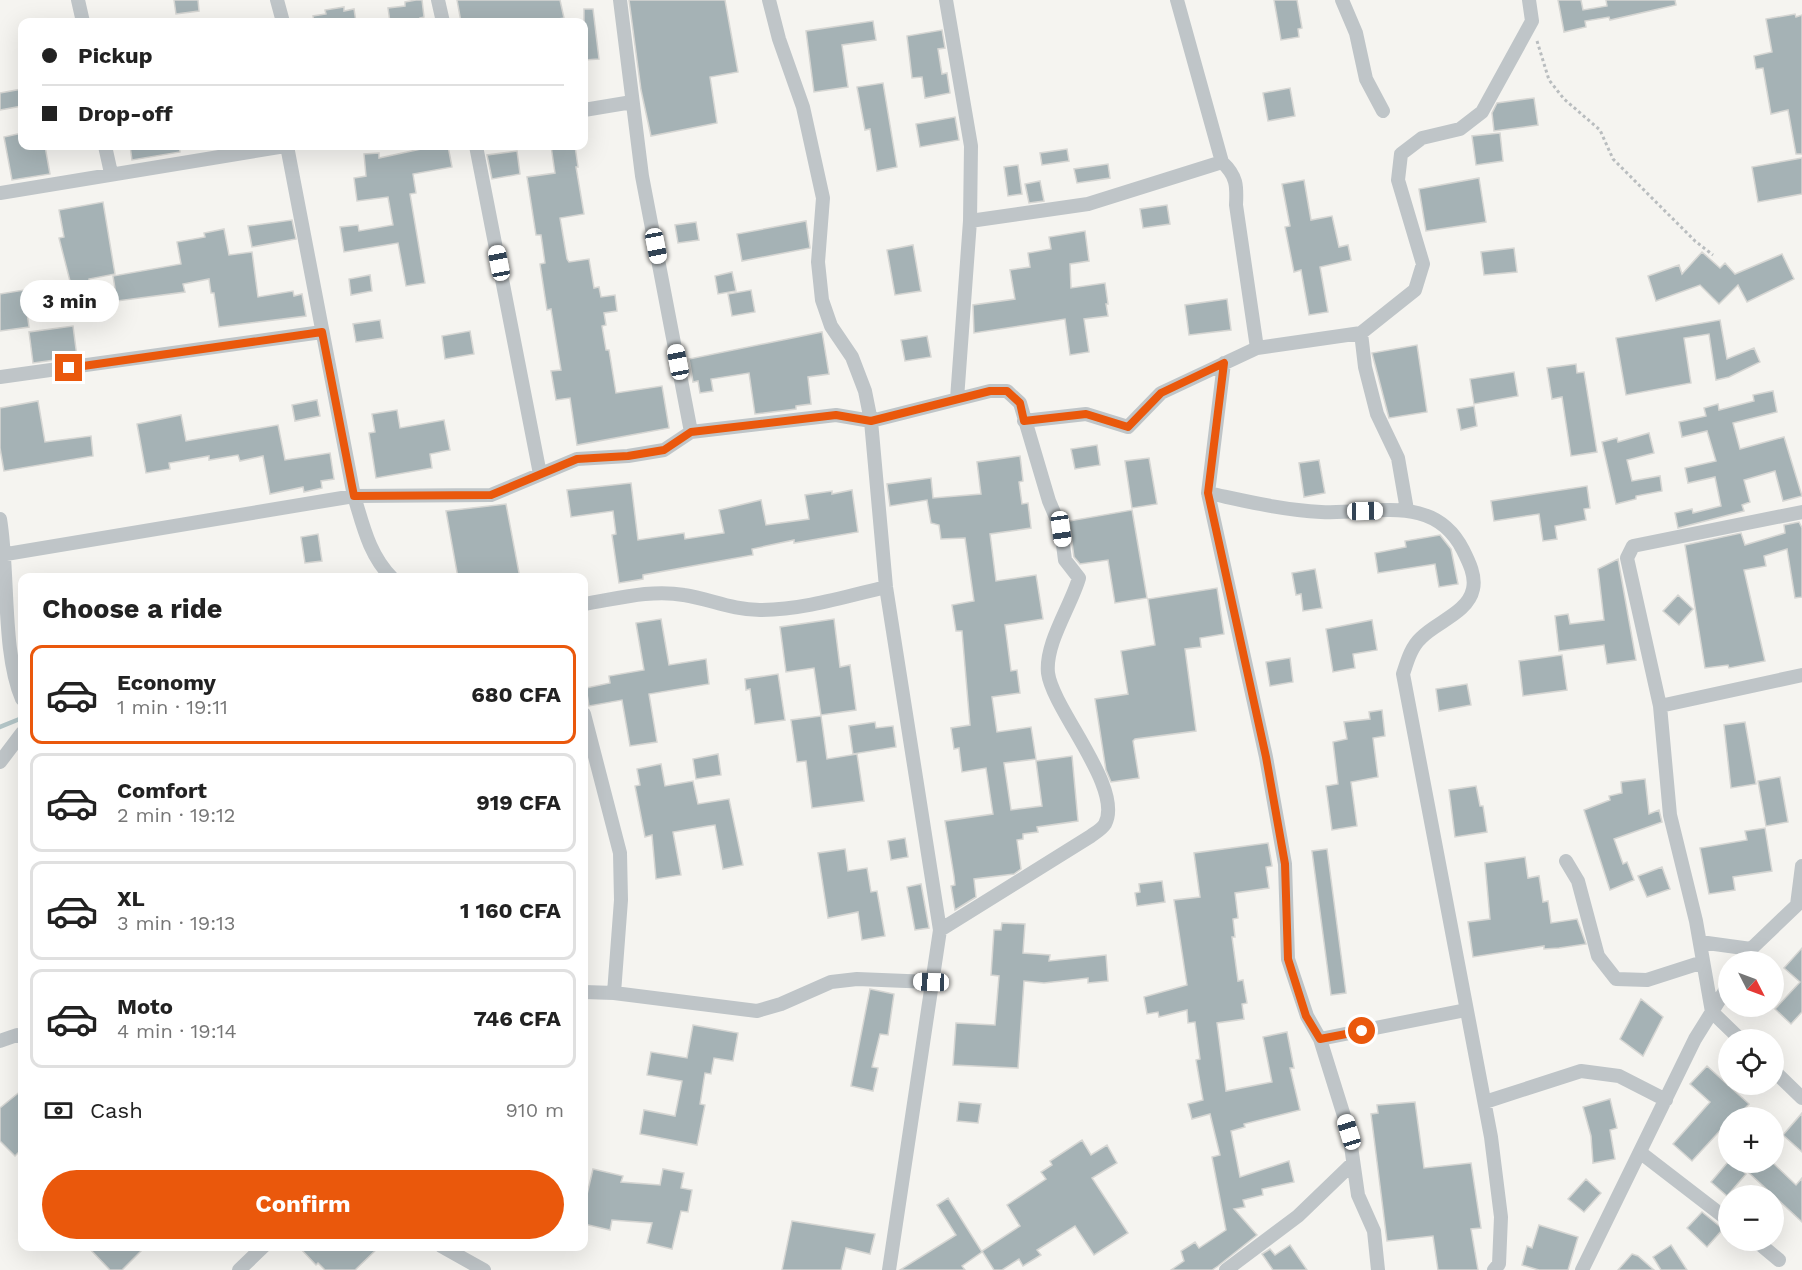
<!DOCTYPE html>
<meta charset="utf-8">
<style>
:root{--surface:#fff;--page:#f2f2f2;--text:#222;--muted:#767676;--line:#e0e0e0;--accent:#ea580c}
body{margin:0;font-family:"Work Sans",sans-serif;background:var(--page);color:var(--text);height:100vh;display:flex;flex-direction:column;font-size:22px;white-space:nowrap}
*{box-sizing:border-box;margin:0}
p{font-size:20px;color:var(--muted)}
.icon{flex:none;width:33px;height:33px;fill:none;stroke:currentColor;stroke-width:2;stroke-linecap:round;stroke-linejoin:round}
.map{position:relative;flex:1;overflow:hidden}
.sheet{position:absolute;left:18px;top:573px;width:570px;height:678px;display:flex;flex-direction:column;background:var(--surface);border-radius:12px;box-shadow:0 6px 24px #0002}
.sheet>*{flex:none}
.top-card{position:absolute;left:18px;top:18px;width:570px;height:132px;border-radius:12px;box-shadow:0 6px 24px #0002;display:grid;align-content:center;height:132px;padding:0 24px;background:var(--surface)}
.needle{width:39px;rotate:132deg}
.controls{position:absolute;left:1718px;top:951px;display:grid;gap:12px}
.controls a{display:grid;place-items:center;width:66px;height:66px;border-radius:50%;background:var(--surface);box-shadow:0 6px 24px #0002;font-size:30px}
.end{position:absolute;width:27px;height:27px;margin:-14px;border:8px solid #ea580c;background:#fff;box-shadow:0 0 0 3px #fff}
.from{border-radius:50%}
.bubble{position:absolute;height:42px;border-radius:21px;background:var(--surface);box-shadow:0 6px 24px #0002;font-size:20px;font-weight:700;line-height:42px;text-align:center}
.car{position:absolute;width:18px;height:36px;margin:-18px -9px;border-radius:8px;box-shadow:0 0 4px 2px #0007;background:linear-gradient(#fff 24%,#345 0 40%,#fff 0 76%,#345 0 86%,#fff 0)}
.top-card b{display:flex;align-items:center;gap:21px;height:57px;font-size:22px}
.top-card b+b{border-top:2px solid var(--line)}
.top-card i{width:15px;height:15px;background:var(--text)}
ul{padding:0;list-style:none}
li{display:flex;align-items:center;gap:18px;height:99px;margin:0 12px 9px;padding:0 12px;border:3px solid var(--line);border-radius:12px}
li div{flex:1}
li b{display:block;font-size:22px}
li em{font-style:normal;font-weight:700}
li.selected{border-color:var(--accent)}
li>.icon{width:54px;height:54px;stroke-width:1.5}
h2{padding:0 24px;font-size:27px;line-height:72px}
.pay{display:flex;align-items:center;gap:15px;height:66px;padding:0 24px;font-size:22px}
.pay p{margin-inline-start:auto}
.primary-button{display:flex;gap:12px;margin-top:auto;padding:12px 24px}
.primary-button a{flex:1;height:69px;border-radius:36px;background:var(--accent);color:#fff;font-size:24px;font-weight:700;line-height:69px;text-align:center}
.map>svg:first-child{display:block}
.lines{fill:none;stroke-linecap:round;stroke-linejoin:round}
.stream{stroke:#b4c6c8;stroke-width:4.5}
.building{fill:#a5b2b5;stroke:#d6d6d3;stroke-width:1.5}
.path{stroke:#b9bdbf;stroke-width:3;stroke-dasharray:3 3;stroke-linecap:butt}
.street{stroke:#bfc5c8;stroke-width:14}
.route{stroke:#ea580c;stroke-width:8}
</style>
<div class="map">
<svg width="1802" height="1270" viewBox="0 0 1802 1270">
<rect width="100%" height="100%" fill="#f5f4f0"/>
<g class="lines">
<path class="stream" d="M0,727L22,718"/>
</g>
<path class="building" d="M174,0H198L199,11L176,14Z
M416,0H422L424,17L420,18L422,22H390L388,8L405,6V2Z
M457,0H560L564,18L553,20L554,22H461Z
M629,0H725L738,72L710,77L717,123L651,136L641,90Z
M1274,0H1297L1302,28L1298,29L1299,37L1281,40Z
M1558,0H1581L1583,10L1607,6L1606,0H1675L1676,5L1610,20L1609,17L1585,21L1586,27L1564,32Z
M344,7V11L354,9L356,22H314L313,16L326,14L325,10Z
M584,9H593L599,59L584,60Z
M1795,14L1796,17L1802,15V154H1796L1788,110L1771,114L1763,68L1756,69L1754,56L1772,52L1766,19Z
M873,21L876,40L842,45L848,87L814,92L806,31Z
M942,30L945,48L938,49L942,74L947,73L950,93L925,98L922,77L912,78L907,36Z
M883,83L897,167L877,171L870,129L865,130L857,87Z
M1290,88L1295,116L1268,121L1263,93Z
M22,89V106L0,110V93Z
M1534,98L1538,125L1494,131L1492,113L1497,103Z
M955,117L959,140L920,147L916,124Z
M22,133V146H45L50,174L12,180L4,137Z
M1500,133L1503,161L1476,165L1472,136Z
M130,146H179L180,152L132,160Z
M435,146H448L452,167L413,174L416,193L410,194L425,283L406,286L398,243L344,252L340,227L358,225L359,231L393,225L388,197L357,201L354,178L366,176L364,154L379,153V158Z
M551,146H575L578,167H576L584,214L560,218L567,259L569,262L589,259L594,288L599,287L601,297L615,295L617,311L604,313L606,325L602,326L606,350H609L616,393L662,386L669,428L577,445L570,398L556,400L551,371L561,370L551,309L547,310L540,264L545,263L541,235H536L527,177L555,173Z
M1067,149L1069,161L1042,165L1040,153Z
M517,151L520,174L492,179L487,155Z
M1802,158V194L1758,202L1752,167Z
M1108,164L1110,178L1077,183L1074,169Z
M1018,165L1022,194L1008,196L1004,167Z
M1479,178L1486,222L1426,231L1419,189Z
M1304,180L1311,220L1332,216L1339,247L1348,245L1351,260L1320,267L1328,312L1309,315L1301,270L1294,272L1285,227L1290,226L1282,184Z
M1040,181L1044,201L1029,203L1025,184Z
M103,202L115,274L89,279L93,316L73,319L69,285H71L59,238L64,237L59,210Z
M1167,205L1170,224L1143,228L1140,209Z
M292,220L296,239L252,247L248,226Z
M806,221L810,248L742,261L737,234Z
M696,222L699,240L678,243L675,225Z
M224,229L229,255L252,252L258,297L293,291L294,296L302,294L306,316L219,327L214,293H211L209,279L183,284L185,292L117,301L113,276L181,264L177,242L205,237L204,233Z
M1085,231L1089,261L1070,264L1071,288L1105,283L1108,304H1106L1108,316L1084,319L1089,352L1070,355L1065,319L974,333L973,305L1015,299L1010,270L1030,267L1028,253L1051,249L1049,237Z
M913,245L921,291L895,295L887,250Z
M1514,248L1517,272L1484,275L1481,252Z
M1702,252L1720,268L1725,263L1735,274L1782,254L1794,279L1747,302L1738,285L1719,304L1700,285L1656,301L1648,276L1679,265L1682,274Z
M732,272L736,291L718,294L715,276Z
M370,275L372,291L351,295L349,279Z
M24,290L29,327L0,331V294Z
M751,290L755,312L732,316L728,294Z
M1227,299L1231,330L1189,335L1185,305Z
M380,320L383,338L356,342L353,324Z
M1720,320L1727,359L1754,348L1760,362L1729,377L1716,380L1709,334L1684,338L1691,383L1626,395L1616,338Z
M73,326L77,357L33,363L29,332Z
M470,331L474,354L445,359L442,336Z
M822,332L829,374L808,377L811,404L796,406V409L755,414L749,373L711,379L713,391L700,393L698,381L693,382L689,359Z
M927,336L931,357L905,361L901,340Z
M1417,345L1427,412L1389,418L1372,353Z
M1576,364L1577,373L1584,372L1597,452L1571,456L1562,397L1552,399L1547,368Z
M1514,372L1518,396L1474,404L1470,379Z
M1773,391L1777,412L1733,423L1740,449L1784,437L1802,496L1783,501L1775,471L1744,480L1750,502L1742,505L1744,511L1678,528L1675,513L1692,509L1693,513L1721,506L1715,477L1688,483L1685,468L1716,461L1707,431L1682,437L1679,422L1706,416L1704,408L1718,404L1719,410L1754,401L1753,395Z
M317,400L320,416L295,421L292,405Z
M38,401L45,442L91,436L93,456L4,471L0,448V408Z
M1474,406L1477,426L1461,430L1457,409Z
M397,410L400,428L444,420L450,450L430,454L432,468L376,478L369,433L375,432L372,414Z
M181,415L186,441L278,425L285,460L330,453L334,479L321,481L322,488L304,492L303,487L270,494L263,456L240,461L238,455L209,460V456L169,463L170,469L146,473L137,424Z
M1649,433L1654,453L1627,460L1632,481L1660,476L1662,491L1636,496V499L1616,504L1602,442L1617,438L1618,442Z
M1097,445L1100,465L1075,469L1071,449Z
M1020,456L1023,481L1019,482L1022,504L1028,503L1031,528L990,534L996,581L1036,575L1043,619L1005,625L1011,671L1017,670L1020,693L992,697L997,732L1031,727L1036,759L1004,763L1011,810L1042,806L1036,761L1072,756L1078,821L1037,827L1038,832L1023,834V839L1017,840L1021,869L1014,874L974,879L976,897L955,910L951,886L955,885L954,876L945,821L993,814L986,768L962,772L959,748L954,749L951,728L970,725L962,631H956L952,605L974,601L965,538L941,539L939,525L931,523L927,500L890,506L887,484L931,478L933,498L981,494L977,462Z
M1149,458L1157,504L1132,508L1125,461Z
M1319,460L1325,493L1304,497L1299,463Z
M631,483L638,540L684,533L685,539L724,533L719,510L761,500L766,525L809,519L805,495L832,491V494L852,490L858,532L794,543V540L752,549L753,555L643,575V579L619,583L612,535L616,534L613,511L571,517L567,490Z
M1587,486L1590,508L1584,509L1586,520L1555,526L1557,539L1543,541L1539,514L1494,521L1491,501Z
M506,504L520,578H458L446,511Z
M1132,510L1147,598L1115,603L1108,560L1080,564L1074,557L1069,521Z
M1799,522L1802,528V597L1795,598L1787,549L1764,556L1766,566L1744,570L1765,661L1729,668L1728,665L1705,668L1685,545L1741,533L1745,545L1785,533L1784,525Z
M318,534L322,561L305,563L301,537Z
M1440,535L1451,549L1458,584L1439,587L1435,564L1378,573L1375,553L1406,547L1405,541Z
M1618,559L1636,660L1607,664L1604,645L1559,651L1555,616L1568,614L1570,624L1604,620L1598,569Z
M1315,569L1322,608L1303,611L1301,594L1296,595L1292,573Z
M1217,588L1224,634L1200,638L1201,647L1185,649L1196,731L1135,739L1133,741L1139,778L1111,782L1106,770L1095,699L1128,694L1121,651L1155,645L1148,599Z
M1678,595L1693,609L1679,625L1663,611Z
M661,619L669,665L706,659L709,684L649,694L657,742L630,746L622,700L589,706L586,688L610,683L609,676L644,670L636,623Z
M834,619L840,667L850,665L856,710L821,715L814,668L786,672L780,627Z
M1372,620L1377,650L1353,654L1355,668L1333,672L1326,629Z
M1562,655L1567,690L1523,696L1519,661Z
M1290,658L1293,682L1270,686L1266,662Z
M778,674L785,720L755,724L750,689L746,690L745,679Z
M1467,684L1471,705L1439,711L1436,689Z
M1382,710L1385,736L1373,738L1378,777L1351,782L1357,826L1332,830L1326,786L1338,784L1333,742L1347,739L1344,722L1370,719L1369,712Z
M821,716L827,759L857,754L864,801L812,808L806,761L797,762L791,720Z
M875,722L876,728L893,726L896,747L853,754L849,726Z
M1745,722L1756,784L1731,788L1724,725Z
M718,754L721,775L696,779L693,759Z
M661,764L665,786L693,781L698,804L729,799L743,865L723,869L715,825L708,826L673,832L681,875L656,879L652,835L645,837L635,786L640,785L637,769Z
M1780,777L1788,822L1766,826L1758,781Z
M1645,779L1649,814L1659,810L1662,822L1614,839L1623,864L1627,862L1634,880L1610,890L1584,810L1610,800L1609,796L1622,793L1621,782Z
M1476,786L1480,806H1483L1487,832L1455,837L1449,790Z
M1765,828L1772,871L1733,877L1735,890L1709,894L1700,848L1747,840L1745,831Z
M905,838L908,857L891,860L888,841Z
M1268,843L1272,866L1266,867L1269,888L1235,893L1238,918L1233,919L1235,937H1232L1238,981L1243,980L1247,1003L1242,1004L1244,1019L1217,1023L1226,1091L1272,1082L1263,1037L1287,1032L1294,1068H1290L1300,1110L1244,1124L1245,1127L1231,1131L1240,1177L1289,1161L1294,1182L1262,1189L1263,1195L1243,1200L1245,1207L1234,1209L1257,1235L1218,1266L1212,1270H1171L1184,1261L1181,1251L1195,1242L1199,1248L1226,1230L1212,1157L1220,1155L1210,1114L1192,1119L1188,1104L1203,1100L1196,1060L1200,1059L1195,1022L1188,1023L1187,1010L1159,1017L1158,1012L1147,1014L1144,997L1187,985L1174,900L1200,897L1194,853Z
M845,849L848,871L867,868L871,892L877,891L885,936L862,940L858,912L828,918L818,853Z
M1327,849L1346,993L1331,995L1312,851Z
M1525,857L1528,878L1539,876L1543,902L1548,901L1551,923L1577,919L1586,944L1559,948L1544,949V946L1473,957L1468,922L1490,919L1485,863Z
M1662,867L1670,889L1647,897L1638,876Z
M1162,881L1165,902L1137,906L1135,893L1140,892L1139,884Z
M921,884L929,928L915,930L907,887Z
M1002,923L1025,924L1023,953L1050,955L1049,961L1106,955L1108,981L1088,983V978L1044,983L1024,981L1018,1068L953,1065L956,1023L995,1025L999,976L991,975L994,930H1001Z
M1802,948V1012L1791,1024L1775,1009L1800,982L1784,968Z
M870,989L894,994L888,1035L880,1034L872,1067L878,1068L873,1091L851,1086Z
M1641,999L1663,1017L1643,1056L1620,1039Z
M693,1025L738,1033L733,1061L714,1058L711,1074L705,1073L700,1104L705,1105L697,1145L640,1134L644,1110L675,1116L682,1081L647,1075L651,1052L687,1058Z
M1707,1066L1749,1104L1736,1118H1728V1122L1692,1161L1673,1144L1710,1102L1690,1084Z
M22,1090V1149L15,1156L0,1141V1108Z
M1610,1099L1617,1128L1610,1130L1615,1159L1593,1163L1591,1136L1583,1107Z
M959,1102L981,1104L978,1123L957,1121Z
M1415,1102L1424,1168L1471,1163L1481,1228L1471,1229L1478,1270H1438L1433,1236L1387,1241L1371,1114L1378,1113L1377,1105Z
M1802,1113V1152L1783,1135Z
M1082,1140L1091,1155L1107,1145L1117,1163L1092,1178L1128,1233L1094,1255L1075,1226L1037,1250L1041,1255L1023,1266L1019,1259L1002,1270H994L982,1251L1020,1226L1007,1205L1046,1179L1041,1172L1052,1165L1050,1161Z
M1728,1162H1733L1746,1174L1727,1196L1711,1182Z
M1757,1162H1772L1796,1185L1802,1178V1222L1748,1172Z
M593,1169L623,1176L621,1182L660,1185L663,1169L684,1173L681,1188L692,1190L688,1212L681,1211L672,1249L647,1243L652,1223L612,1220L610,1230L584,1224V1207Z
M1586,1179L1601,1193L1584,1212L1568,1199Z
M948,1198L982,1252L962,1266L965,1270H900L956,1235L937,1205Z
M1702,1212L1723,1229L1707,1247L1687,1228Z
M792,1221L875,1234L870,1254L846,1248L841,1270H782Z
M1539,1225L1578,1237L1568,1270H1539L1522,1265L1527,1246L1532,1248Z
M1290,1245L1307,1270H1273L1262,1254L1270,1249L1275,1255Z
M1671,1245L1687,1270H1661L1653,1257Z
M87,1246H146L122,1270H110Z
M298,1246H380L355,1270H325L318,1263L316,1265Z
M1632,1254L1638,1256L1654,1270H1618Z"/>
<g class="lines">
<path class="path" d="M1537,41L1549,80L1564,99L1600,130L1613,159L1695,241L1713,255"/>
<path class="street" d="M78,0L83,22
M277,0L283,22
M438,0L443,22
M620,0L642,176L691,432
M769,0L779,39L803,107L823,198L818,262L822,300L831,326L852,357L865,391L871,421L886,587L940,930L889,1270
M946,0L971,146L970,221L957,399
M1177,0L1222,162C1237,176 1237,186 1236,205L1257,348
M1342,0L1356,33L1366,79L1383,111
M584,110L632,102
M105,146L111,173
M287,146L354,496C363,525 369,555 392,578
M476,146L540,474
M0,193L285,146
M970,221L1088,204L1222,162
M1224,363L1208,493L1266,757L1285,864L1288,959L1307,1016L1320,1039L1349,1132L1358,1195L1374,1231L1378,1270
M0,377L322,332
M1024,421L1086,414L1128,427L1161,393L1257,348L1361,333
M1208,493C1246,501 1282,510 1321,512C1373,515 1434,492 1463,550C1469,562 1476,576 1473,589C1468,613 1436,622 1421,638C1411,647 1407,662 1403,674L1491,1137L1501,1217L1499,1264L1494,1270
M1407,510L1398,458L1377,414L1365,367L1361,333L1415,290L1423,264L1398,180L1401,154L1422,138L1460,129L1482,112L1532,21L1529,0
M0,519C9,572 2,653 22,699
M0,555L354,496L491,495L577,459L628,456L664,450L691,432L836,415L871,421L990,391H1007L1020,403L1049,501L1061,529L1065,560L1079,578C1071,606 1045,643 1048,673C1053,710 1124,788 1105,824C1102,829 1095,833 1091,836L940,930
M584,604C616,599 651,589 684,595C710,599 732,610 760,610C802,610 844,597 886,587
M1660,706L1627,558L1633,546L1802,512
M584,714L620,853L621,900L614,993
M0,762L22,733
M1566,861L1578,881L1598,956L1616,979L1647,980L1703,962
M1700,942L1751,949
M1743,962L1751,949L1797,905L1802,866
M584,992L614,993L757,1011L781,1004L831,982L857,979L931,982
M1320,1039L1466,1010
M1741,1040L1712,1012L1696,921L1670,815L1660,706L1802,675
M0,1041L17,1035L22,1037
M1773,1070L1802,1098
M1485,1102L1581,1071L1619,1076L1666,1100
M1641,1153L1728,1220
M1755,1240L1779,1260
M441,1246L484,1270
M239,1270L264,1246
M1226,1270L1298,1216L1353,1163
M1582,1270L1695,1039L1728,986"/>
</g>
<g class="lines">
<path class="route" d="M69,368L322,332L354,496L491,495L577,459L628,456L664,450L691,432L836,415L871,421L990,391H1007L1020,403L1024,421L1086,414L1128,427L1161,393L1224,363L1208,493L1266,757L1285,864L1288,959L1306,1016L1320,1039L1362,1031"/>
</g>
</svg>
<div class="controls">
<a><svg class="needle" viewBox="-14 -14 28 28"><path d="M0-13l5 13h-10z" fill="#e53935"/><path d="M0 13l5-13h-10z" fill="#767676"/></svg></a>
<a><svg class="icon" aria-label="locate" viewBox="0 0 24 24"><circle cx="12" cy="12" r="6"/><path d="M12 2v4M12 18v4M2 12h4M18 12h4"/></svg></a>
<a>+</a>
<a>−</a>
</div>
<i class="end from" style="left:1362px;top:1031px"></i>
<i class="end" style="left:69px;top:368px"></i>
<div class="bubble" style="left:20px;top:280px;width:99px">3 min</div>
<i class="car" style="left:656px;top:246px;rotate:169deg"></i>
<i class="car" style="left:499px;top:263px;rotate:349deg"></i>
<i class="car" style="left:678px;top:362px;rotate:349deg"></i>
<i class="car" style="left:1365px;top:511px;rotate:89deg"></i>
<i class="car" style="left:1061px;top:529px;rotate:172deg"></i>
<i class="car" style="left:931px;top:982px;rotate:272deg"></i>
<i class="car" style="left:1349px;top:1132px;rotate:343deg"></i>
<div class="top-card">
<b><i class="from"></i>Pickup</b>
<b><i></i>Drop-off</b>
</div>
<section class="sheet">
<h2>Choose a ride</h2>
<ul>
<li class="selected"><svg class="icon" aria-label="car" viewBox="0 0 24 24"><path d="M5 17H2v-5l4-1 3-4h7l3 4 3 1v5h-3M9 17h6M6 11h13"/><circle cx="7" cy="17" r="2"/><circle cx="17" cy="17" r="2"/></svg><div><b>Economy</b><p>1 min · 19:11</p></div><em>680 CFA</em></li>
<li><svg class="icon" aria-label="car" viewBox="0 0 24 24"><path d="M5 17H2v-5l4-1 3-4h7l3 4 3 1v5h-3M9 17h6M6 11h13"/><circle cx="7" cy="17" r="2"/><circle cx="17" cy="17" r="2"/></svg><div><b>Comfort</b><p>2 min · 19:12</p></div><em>919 CFA</em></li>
<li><svg class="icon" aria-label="car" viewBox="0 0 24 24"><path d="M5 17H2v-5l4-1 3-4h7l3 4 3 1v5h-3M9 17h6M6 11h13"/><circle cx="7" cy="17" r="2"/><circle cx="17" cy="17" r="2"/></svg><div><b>XL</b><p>3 min · 19:13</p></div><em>1 160 CFA</em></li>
<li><svg class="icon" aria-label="car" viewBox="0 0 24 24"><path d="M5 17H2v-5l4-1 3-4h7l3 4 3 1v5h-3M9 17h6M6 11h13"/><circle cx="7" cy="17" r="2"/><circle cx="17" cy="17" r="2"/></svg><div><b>Moto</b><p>4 min · 19:14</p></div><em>746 CFA</em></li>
</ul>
<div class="pay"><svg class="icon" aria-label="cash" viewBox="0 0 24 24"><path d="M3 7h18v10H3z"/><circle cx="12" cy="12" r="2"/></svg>Cash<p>910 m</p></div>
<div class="primary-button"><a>Confirm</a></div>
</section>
</div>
